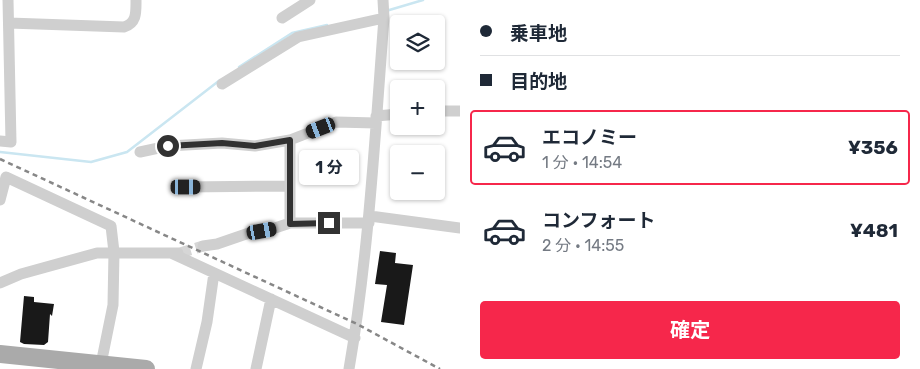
<!DOCTYPE html>
<html lang="ja">
<meta charset="utf-8">
<style>
:root{--surface:#fff;--page:#f2f2f3;--text:#1f2937;--muted:#747a83;--line:#e0e1e3;--accent:#f6274b}
body{margin:0;font-family:Rubik,"Noto Sans JP",sans-serif;background:var(--page);color:var(--text);height:100vh;display:flex;flex-direction:column;font-size:19px;white-space:nowrap}
*{box-sizing:border-box;margin:0}
p{font-size:16px;color:var(--muted)}
.icon{flex:none;width:28px;height:28px;fill:none;stroke:currentColor;stroke-width:2;stroke-linecap:round;stroke-linejoin:round}
.map{position:relative;flex:1;overflow:hidden}
.details{display:flex;flex-direction:column;background:var(--surface);width:460px}
.details>*{flex:none}
.banner{display:grid;align-content:center;height:110px;padding:0 20px;background:var(--surface)}
.tools{position:absolute;left:390px;top:15px;display:grid;gap:10px}
.tools a{display:grid;place-items:center;width:55px;height:55px;border-radius:5px;background:var(--surface);box-shadow:0 1px 4px #0004;font-size:25px}
.end{position:absolute;width:22px;height:22px;margin:-11px;border:6px solid #323232;background:#fff;box-shadow:0 0 0 2px #fff}
.from{border-radius:50%}
.bubble{position:absolute;height:35px;border-radius:5px;background:var(--surface);box-shadow:0 1px 4px #0004;font-size:16px;font-weight:700;line-height:35px;text-align:center}
.car{position:absolute;width:15px;height:30px;margin:-15px -8px;border-radius:6px;box-shadow:0 0 4px 1px #0007;background:linear-gradient(#222 24%,#8ab4d8 0 40%,#222 0 76%,#8ab4d8 0 86%,#222 0)}
.banner b{display:flex;align-items:center;gap:18px;height:48px;font-size:19px}
.banner b+b{border-top:1px solid var(--line)}
.banner i{width:12px;height:12px;background:var(--text)}
ul{padding:0;list-style:none}
li{display:flex;align-items:center;gap:15px;height:75px;margin:0 10px 8px;padding:0 10px;border:2px solid transparent;border-radius:5px}
li div{flex:1}
li b{display:block;font-size:19px}
li em{font-style:normal;font-weight:700}
li.active{border-color:var(--accent)}
li>.icon{width:45px;height:45px;stroke-width:1.5}
.cta{display:flex;gap:10px;margin-top:auto;padding:10px 20px}
.cta a{flex:1;height:58px;border-radius:5px;background:var(--accent);color:#fff;font-size:20px;font-weight:700;line-height:58px;text-align:center}
main{display:flex;flex:1;min-height:0}
.map>svg:first-child{display:block}
.lines{fill:none;stroke-linecap:round;stroke-linejoin:round}
.stream{stroke:#cae6f1;stroke-width:2.5}
.building{fill:#191919}
.street-tunnel{stroke:#d6d6d6;stroke-width:11;stroke-dasharray:11 5.5;stroke-linecap:butt}
.street{stroke:#cfcfcf;stroke-width:11}
.primary{stroke:#aaa;stroke-width:18}
.rail{stroke:#878787;stroke-width:2.5;stroke-dasharray:5 4;stroke-linecap:butt}
.route{stroke:#323232;stroke-width:6}
</style>
<main>
<div class="map">
<svg width="460" height="369" viewBox="0 0 460 369">
<rect width="100%" height="100%" fill="#fff"/>
<g class="lines">
<path class="stream" d="M386,11L423,0
M239,67L292,33L327,25
M0,152L91,162L127,152L220,80"/>
</g>
<path class="building" d="M380,251L396,253L395,263L413,265L404,325L381,322L387,285L375,284Z
M24,296L34,297V302L54,304L52,316L50,314L48,342L44,345L24,344L20,342Z"/>
<g class="lines">
<path class="street-tunnel" d="M180,253L203,246"/>
<path class="street" d="M282,18L310,0
M9,23L124,27C137,23 136,12 136,0
M222,84L298,37L384,18
M436,111H460
M376,116L399,114
M0,141L11,142L8,0
M140,152L168,146L222,143L255,146L290,140L336,122L376,123
M186,187L290,186
M0,200L6,177L111,226L114,252L113,305L100,369
M370,216L460,228
M290,223V140
M203,246L217,244L249,233L275,228L290,223H369
M171,253L355,338
M0,283L21,274L97,253H178
M196,369L207,322L214,273
M256,369L271,299
M349,369C369,253 375,135 384,18L383,0"/>
<path class="primary" d="M0,354L146,369"/>
<path class="rail" d="M0,159L357,324L440,369"/>
</g>
<g class="lines">
<path class="route" d="M168,146L222,143L255,146L290,140V224L329,223"/>
</g>
</svg>
<div class="tools">
<a><svg class="icon" aria-label="layers" viewBox="0 0 24 24"><path d="M12 4l9 5-9 5-9-5zM3 14l9 5 9-5"/></svg></a>
<a>+</a>
<a>−</a>
</div>
<i class="end from" style="left:168px;top:146px"></i>
<i class="end" style="left:329px;top:223px"></i>
<div class="bubble" style="left:299px;top:150px;width:60px">1 分</div>
<i class="car" style="left:321px;top:128px;rotate:249deg"></i>
<i class="car" style="left:186px;top:187px;rotate:90deg"></i>
<i class="car" style="left:262px;top:231px;rotate:80deg"></i>
</div>
<section class="details">
<div class="banner">
<b><i class="from"></i>乗車地</b>
<b><i></i>目的地</b>
</div>
<ul>
<li class="active"><svg class="icon" aria-label="car" viewBox="0 0 24 24"><path d="M5 17H2v-5l4-1 3-4h7l3 4 3 1v5h-3M9 17h6M6 11h13"/><circle cx="7" cy="17" r="2"/><circle cx="17" cy="17" r="2"/></svg><div><b>エコノミー</b><p>1 分 · 14:54</p></div><em>¥356</em></li>
<li><svg class="icon" aria-label="car" viewBox="0 0 24 24"><path d="M5 17H2v-5l4-1 3-4h7l3 4 3 1v5h-3M9 17h6M6 11h13"/><circle cx="7" cy="17" r="2"/><circle cx="17" cy="17" r="2"/></svg><div><b>コンフォート</b><p>2 分 · 14:55</p></div><em>¥481</em></li>
</ul>
<div class="cta"><a>確定</a></div>
</section>
</main>
